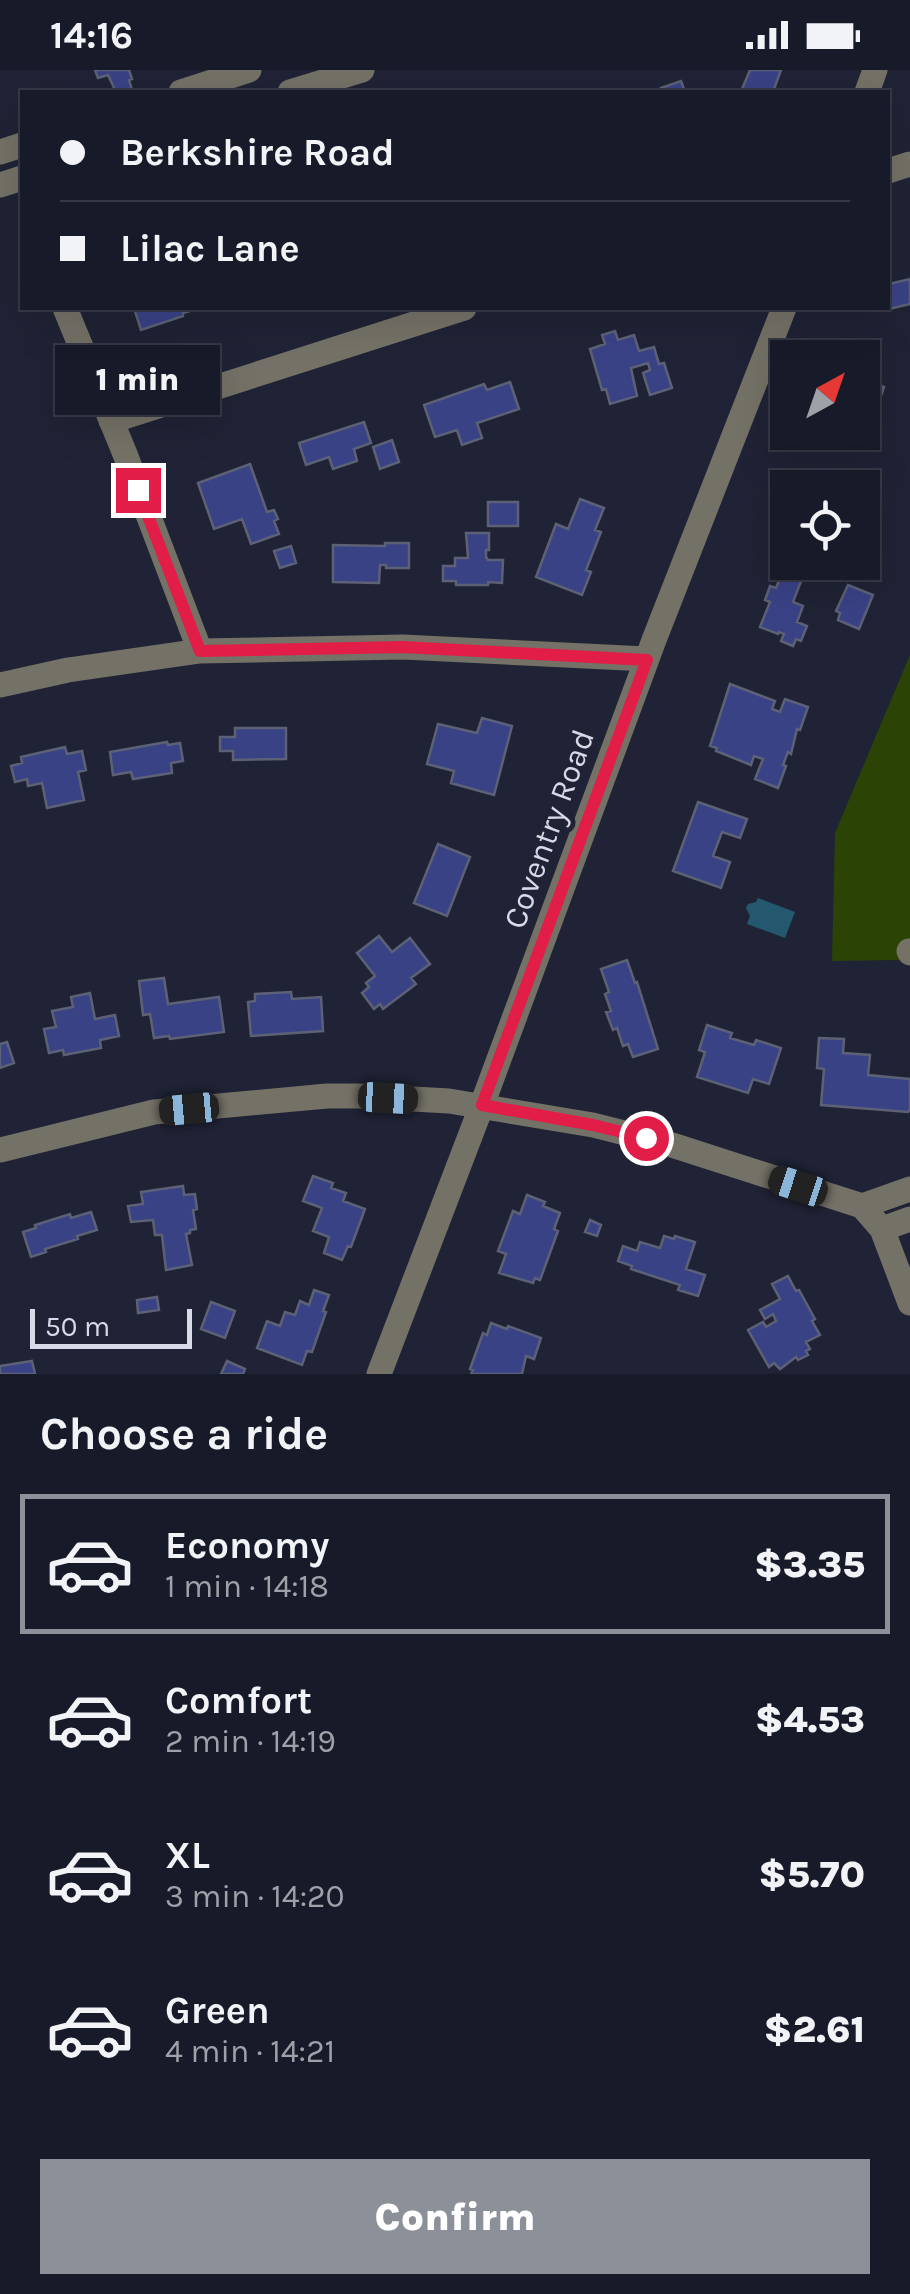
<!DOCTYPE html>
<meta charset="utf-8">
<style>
:root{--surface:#171a28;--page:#242734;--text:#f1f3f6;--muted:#9ea1a8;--line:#363845;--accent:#8c9099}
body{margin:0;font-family:Karla,sans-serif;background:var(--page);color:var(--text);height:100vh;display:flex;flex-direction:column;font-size:38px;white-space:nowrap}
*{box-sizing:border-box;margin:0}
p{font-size:32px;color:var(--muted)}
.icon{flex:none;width:55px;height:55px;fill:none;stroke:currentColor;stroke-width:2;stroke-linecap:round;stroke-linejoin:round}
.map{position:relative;height:1304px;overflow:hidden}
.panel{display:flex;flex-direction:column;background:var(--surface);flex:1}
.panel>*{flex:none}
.hud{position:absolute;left:20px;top:20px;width:870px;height:220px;border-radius:0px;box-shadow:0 10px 40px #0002,0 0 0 2px var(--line);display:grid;align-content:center;height:220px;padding:0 40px;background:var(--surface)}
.needle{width:65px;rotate:40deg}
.tools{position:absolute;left:770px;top:270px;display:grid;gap:20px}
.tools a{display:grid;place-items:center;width:110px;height:110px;border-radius:0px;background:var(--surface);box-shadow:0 10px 40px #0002,0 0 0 2px var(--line);font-size:50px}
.scale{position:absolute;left:30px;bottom:25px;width:162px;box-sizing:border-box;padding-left:10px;border:5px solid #d8dbe7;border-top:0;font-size:28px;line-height:35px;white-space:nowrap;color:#d8dbe7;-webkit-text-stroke:8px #1f2335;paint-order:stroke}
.end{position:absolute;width:45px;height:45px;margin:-22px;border:12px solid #e11d48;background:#fff;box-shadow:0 0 0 5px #fff}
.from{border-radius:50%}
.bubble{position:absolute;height:70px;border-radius:0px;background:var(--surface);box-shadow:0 10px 40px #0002,0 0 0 2px var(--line);font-size:32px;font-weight:800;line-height:70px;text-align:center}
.car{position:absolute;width:30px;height:60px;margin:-30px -15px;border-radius:12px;box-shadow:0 0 8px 2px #0007;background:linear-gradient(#222 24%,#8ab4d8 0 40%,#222 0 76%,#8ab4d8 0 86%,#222 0)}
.hud b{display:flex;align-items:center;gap:35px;height:95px;font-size:38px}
.hud b+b{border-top:2px solid var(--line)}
.hud i{width:25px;height:25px;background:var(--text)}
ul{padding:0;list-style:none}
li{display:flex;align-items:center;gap:30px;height:140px;margin:0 20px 15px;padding:0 20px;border:5px solid transparent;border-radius:0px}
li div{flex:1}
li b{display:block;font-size:38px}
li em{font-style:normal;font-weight:800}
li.current{border-color:var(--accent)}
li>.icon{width:90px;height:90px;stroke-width:1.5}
h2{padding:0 40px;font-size:45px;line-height:120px}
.action{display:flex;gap:20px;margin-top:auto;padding:20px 40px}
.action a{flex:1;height:115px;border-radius:0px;background:var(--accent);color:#fff;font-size:40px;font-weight:800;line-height:115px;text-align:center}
.status{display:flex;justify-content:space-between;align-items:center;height:70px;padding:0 50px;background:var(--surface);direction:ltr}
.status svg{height:28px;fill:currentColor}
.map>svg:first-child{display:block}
.green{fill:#2b4405}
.water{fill:#23586f}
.building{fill:#3a4286;stroke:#5c6176;stroke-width:2.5}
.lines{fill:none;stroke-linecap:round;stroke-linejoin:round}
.minor{stroke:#747167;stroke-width:25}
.route{stroke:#e11d48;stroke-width:12}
.labels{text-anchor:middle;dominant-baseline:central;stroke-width:10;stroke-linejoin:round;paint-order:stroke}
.street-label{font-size:32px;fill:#d8dbe7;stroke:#1f2335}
</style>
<div class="status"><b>14:16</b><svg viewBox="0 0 49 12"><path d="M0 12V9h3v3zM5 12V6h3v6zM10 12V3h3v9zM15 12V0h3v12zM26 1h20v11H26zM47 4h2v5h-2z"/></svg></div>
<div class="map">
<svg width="910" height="1304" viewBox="0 0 910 1304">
<rect width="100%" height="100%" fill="#1f2335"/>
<path class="green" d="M910,585V887L900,890L832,891L835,763Z"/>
<path class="water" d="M758,828L795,842L785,868L747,854L750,846L746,838L748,834L756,832Z"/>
<path class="building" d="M95,0H129L132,9L129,10L132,20L116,22L108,5L98,8Z
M750,0H781L773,22H750L742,19Z
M681,11L685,22H663L661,18Z
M910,209V234L885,240V238H888V223L891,222L889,214Z
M134,238H200L183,243V246L141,260Z
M615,261L618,270L634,265L639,281L654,277L659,294L664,293L672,318L650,325L643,303L650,300L648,293L631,298L637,326L610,334L606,319L602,320L590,279L605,274L602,265Z
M862,293L873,297L868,311L884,317L873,350L862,346Z
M510,312L519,339L477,353L482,368L462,375L457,360L435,367L424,335L484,314L487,320Z
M364,352L371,373L354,379L357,391L333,399L329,387L306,395L299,373Z
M392,370L399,392L380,399L373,377Z
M250,394L267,442L274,440L278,449L274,451L279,464L251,474L242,449L214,459L198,413Z
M813,400L850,414L849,418H806Z
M580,429L604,438L595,460L601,462L586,500L591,502L582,525L536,507L556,454L568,459Z
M488,432H518V456H488Z
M466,463H489V480H486V487L488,490H503L502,513L488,512V515H456V511H443V496H455V488H468Z
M385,473H409V498H386V495H380L379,513L333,512V475L385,476Z
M291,476L296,493L280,498L274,481Z
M786,493L805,501L793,532L803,536L797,552L807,556L801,571L796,569L793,576L781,571L784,564L779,562L778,564L760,557L770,532L765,530L770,516L776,518Z
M848,515L873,525L859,559L838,550L840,543L836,541Z
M730,614L775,631L772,639L780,642L785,629L808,637L800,660L797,659L791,684L788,682L783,695L786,696L778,718L755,709L763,689L754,686L751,695L716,681L717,678L710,676Z
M482,648L512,656L494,725L451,713L454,701L427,694L438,654L477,663Z
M235,658H286V689L233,690V681H220V667H235Z
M167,672L168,675L180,673L183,691L171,693L172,703L133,709L131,702L113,705L110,682Z
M65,677L67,684L82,681L86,700L78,702L84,730L47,738L42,713L28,716L27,709L15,712L11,696L22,693L21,687Z
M698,732L747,749L740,768L722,762L713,786L730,792L721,818L673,801Z
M438,774L470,787L447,846L414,833Z
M379,866L392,882L410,868L430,894L411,908L416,914L383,939L380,934L374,939L362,923L369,917L366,913L375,906L357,883Z
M627,890L635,913L637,912L658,979L633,987L628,974L623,976L617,958L613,960L606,942L611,941L605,924L609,922L601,899Z
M164,908L168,934L219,927L224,962L170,969L169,966L154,968L150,944L143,945L139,911Z
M291,922L292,929L321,927L323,961L251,966L248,932L255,931V924Z
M90,923L95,949L115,945L119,966L100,970L101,978L64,985L63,980L49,983L44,959L56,957L52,941L73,937L71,927Z
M707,955L732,963L730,968L754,975L756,970L781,978L769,1014L753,1009L748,1023L697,1007L705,982L699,980Z
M819,968L844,969L843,983L870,985L868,1005L910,1009V1039L908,1042L821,1035L824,999L817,998Z
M7,972L14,993L0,998V974Z
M313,1106L333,1113L331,1118L346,1123L343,1131L365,1139L351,1177L348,1176L342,1190L324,1183L329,1167L313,1161L322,1138L303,1131Z
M183,1116L184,1125L195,1124L197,1139L193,1140L196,1159L190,1160V1163L186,1164L192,1195L166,1200L162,1165H155L153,1150L131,1152L128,1136L143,1134L141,1122Z
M527,1125L545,1132L543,1136L560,1143L554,1159L558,1161L540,1210L535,1208L533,1213L499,1203L506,1184L498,1181L513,1141L520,1144Z
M91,1142L97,1160L77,1166L78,1169L45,1179L46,1182L31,1187L23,1162L36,1158L35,1155L70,1144L71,1148Z
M590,1150L601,1155L597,1166L585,1162Z
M664,1166L674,1169L675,1166L695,1172L686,1199L705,1205L698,1226L678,1220L680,1215L631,1199L632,1196L618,1191L623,1176L637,1181L640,1172L660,1178Z
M788,1206L796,1221L799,1220L815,1249L812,1251L820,1265L806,1272L810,1279L806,1281L808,1285L798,1290L796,1287L780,1299L774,1293L769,1297L748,1260L763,1252L766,1257L776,1251L773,1244L765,1249L760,1240L780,1229L772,1214Z
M314,1220L329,1225L323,1241L326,1242L312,1282L307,1281L302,1295L257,1278L267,1251L280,1256L285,1242L295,1245L300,1231L309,1235Z
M157,1227L159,1240L138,1243L137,1230Z
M211,1232L235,1241L225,1268L201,1259Z
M491,1253L507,1259L508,1256L541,1268L534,1289L526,1286L522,1304H471L473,1300L470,1299L483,1263L487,1265Z
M32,1291L35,1304H0V1296Z
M227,1291L245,1299L243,1304H221Z"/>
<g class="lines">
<path class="minor" d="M181,22L249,0
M290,22L362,0
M867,22L875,0
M0,82L22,75
M888,101L910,94
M0,115L22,108
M65,238L125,384L200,581
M111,351L464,238
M0,615L68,600L200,581L403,577L647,589
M909,881L910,883
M0,1080L154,1042L327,1026H358L449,1031L593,1055L672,1075L862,1136L910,1119
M862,1136L882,1159L910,1233
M882,1159L910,1149
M379,1304L482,1035L654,570L784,238"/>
</g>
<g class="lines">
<path class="route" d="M138,420L200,581L403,577L647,590L482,1035L593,1055L646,1068"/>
</g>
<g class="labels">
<g class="street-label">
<text transform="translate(549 759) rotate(-70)">Coventry Road</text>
</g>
</g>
</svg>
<div class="tools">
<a><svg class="needle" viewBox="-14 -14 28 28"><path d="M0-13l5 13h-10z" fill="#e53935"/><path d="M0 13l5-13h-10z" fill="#9ea1a8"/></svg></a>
<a><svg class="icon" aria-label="locate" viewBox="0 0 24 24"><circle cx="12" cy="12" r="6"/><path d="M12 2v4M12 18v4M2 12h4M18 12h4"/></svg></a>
</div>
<div class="scale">50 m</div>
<i class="end from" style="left:646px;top:1068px"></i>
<i class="end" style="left:138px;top:420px"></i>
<div class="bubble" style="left:55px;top:275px;width:165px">1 min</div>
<i class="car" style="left:388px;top:1028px;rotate:93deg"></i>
<i class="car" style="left:189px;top:1039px;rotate:265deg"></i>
<i class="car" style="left:798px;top:1116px;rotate:288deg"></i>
<div class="hud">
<b><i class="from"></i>Berkshire Road</b>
<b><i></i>Lilac Lane</b>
</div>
</div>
<section class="panel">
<h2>Choose a ride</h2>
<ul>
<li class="current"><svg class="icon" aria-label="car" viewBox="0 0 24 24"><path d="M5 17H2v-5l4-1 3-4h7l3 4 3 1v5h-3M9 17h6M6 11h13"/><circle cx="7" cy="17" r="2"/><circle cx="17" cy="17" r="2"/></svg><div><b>Economy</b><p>1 min · 14:18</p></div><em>$3.35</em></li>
<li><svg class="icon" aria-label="car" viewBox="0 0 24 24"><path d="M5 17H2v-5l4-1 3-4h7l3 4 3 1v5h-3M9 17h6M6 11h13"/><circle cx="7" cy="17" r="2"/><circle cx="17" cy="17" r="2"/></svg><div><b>Comfort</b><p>2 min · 14:19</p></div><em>$4.53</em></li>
<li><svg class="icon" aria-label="car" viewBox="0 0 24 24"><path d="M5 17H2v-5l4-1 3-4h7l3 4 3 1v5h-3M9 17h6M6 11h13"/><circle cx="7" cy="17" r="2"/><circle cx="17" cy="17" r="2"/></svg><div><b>XL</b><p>3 min · 14:20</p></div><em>$5.70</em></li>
<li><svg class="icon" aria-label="car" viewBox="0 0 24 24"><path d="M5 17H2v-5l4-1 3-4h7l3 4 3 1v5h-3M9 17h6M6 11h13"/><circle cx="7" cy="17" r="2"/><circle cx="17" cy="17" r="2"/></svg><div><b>Green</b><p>4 min · 14:21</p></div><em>$2.61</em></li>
</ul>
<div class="action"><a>Confirm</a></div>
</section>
